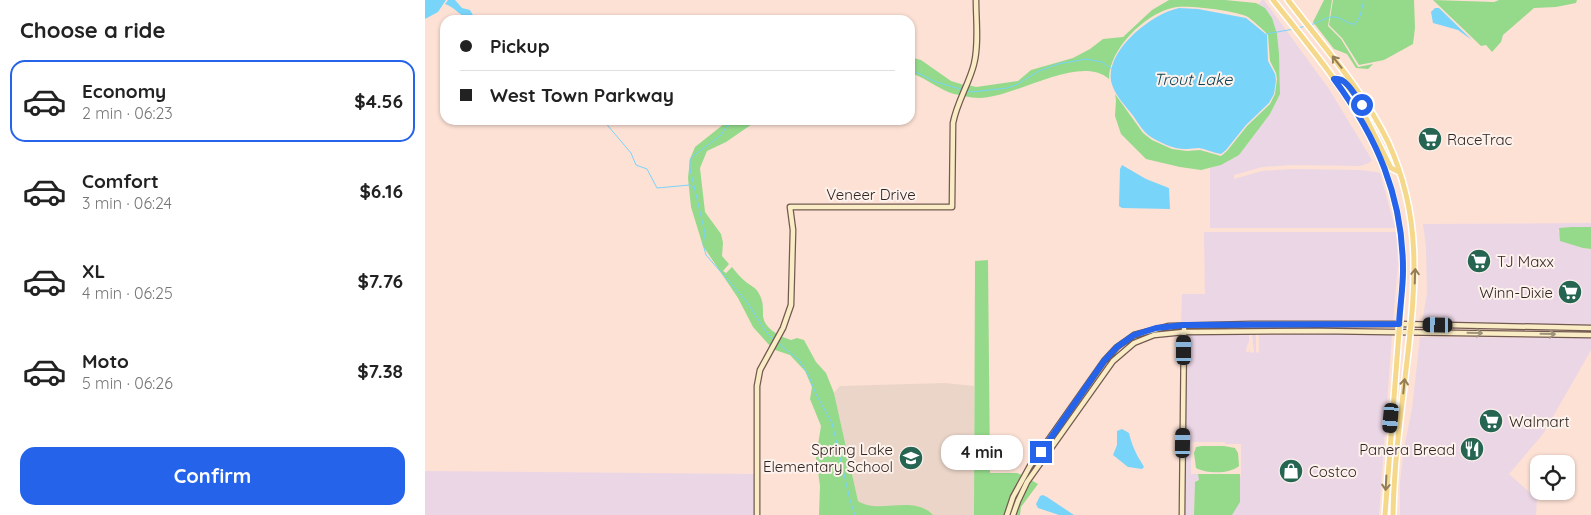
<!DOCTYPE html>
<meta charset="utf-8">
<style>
:root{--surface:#fff;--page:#f6f6f6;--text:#222;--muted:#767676;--line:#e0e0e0;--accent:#2563eb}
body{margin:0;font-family:Quicksand,sans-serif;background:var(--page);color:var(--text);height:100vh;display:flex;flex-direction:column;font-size:19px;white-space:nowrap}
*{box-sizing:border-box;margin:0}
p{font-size:16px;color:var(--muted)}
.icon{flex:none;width:28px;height:28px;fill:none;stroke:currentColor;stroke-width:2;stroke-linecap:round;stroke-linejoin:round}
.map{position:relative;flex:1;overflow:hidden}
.sheet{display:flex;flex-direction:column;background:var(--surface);width:425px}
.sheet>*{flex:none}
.banner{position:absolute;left:15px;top:15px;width:475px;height:110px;border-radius:15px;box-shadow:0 1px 4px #0004;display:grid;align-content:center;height:110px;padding:0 20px;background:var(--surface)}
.controls{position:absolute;left:1105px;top:455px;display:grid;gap:10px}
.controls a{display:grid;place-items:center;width:45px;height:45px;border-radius:10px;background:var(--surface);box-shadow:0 1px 4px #0004;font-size:25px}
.end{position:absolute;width:22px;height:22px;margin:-11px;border:6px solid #2563eb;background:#fff;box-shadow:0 0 0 2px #fff}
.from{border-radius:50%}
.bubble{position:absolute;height:35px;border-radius:15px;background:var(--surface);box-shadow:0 1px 4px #0004;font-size:16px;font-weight:700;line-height:35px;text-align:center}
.car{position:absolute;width:15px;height:30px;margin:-15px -8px;border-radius:6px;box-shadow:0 0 4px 1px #0007;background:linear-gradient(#222 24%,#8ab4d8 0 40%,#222 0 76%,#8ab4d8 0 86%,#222 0)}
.banner b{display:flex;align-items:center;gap:18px;height:48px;font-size:19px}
.banner b+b{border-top:1px solid var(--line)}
.banner i{width:12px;height:12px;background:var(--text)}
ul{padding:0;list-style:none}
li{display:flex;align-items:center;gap:15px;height:82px;margin:0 10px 8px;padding:0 10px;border:2px solid transparent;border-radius:15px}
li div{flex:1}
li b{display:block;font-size:19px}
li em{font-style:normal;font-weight:700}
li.current{border-color:var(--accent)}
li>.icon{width:45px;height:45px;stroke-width:1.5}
h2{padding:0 20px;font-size:22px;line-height:60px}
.action{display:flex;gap:10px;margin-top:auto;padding:10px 20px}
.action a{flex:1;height:58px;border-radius:15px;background:var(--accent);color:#fff;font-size:20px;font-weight:700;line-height:58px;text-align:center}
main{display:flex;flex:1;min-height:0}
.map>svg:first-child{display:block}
.commercial{fill:#ebd6e5}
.education{fill:#ead5c8}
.green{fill:#95d98b}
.water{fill:#79d4fa}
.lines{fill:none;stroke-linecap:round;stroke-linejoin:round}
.stream{stroke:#79d4fa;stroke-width:1}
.secondary-casing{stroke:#725a51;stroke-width:7}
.primary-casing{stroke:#fff;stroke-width:8}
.secondary{stroke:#faecc5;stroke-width:4.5}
.primary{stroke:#f6d88b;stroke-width:5}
.oneway{stroke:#937e56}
.oneway2{stroke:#9f927b}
.route{stroke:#2563eb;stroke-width:6}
.labels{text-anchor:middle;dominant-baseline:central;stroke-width:4;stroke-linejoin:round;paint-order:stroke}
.poi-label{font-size:15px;fill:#302521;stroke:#fef2ed;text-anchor:start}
.street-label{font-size:15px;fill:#302521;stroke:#fef2ed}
.water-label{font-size:16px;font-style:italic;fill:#0b4255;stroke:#fef2ed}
</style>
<main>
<section class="sheet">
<h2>Choose a ride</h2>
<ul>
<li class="current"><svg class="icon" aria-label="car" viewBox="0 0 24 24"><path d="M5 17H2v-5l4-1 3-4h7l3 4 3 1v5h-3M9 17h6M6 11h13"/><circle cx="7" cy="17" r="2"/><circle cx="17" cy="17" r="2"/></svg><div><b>Economy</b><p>2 min · 06:23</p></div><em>$4.56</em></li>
<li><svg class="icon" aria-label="car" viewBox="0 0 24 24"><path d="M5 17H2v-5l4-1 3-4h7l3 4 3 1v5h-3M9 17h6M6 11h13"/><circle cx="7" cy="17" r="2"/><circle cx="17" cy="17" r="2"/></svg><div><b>Comfort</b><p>3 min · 06:24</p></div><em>$6.16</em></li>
<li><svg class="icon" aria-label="car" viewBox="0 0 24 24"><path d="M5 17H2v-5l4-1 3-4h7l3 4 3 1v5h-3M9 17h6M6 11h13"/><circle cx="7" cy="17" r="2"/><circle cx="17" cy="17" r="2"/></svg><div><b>XL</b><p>4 min · 06:25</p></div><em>$7.76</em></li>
<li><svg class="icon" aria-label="car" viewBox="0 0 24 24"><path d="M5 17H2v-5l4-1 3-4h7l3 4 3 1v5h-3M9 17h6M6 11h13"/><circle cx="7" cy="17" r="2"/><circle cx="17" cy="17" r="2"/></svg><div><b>Moto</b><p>5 min · 06:26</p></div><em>$7.38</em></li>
</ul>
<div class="action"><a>Confirm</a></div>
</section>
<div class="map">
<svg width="1166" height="515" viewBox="0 0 1166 515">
<rect width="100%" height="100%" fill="#fde1d5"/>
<path class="commercial" d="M837,0H839L904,89L947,160L944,163L935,166L868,165L837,167L809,175V179L837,171L868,169L935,170L951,172L955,173L970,228H785V168L796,165L814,155L845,114L855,94V72L840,8L833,5Z
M1166,223V227L1134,228L1133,232L1158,248L1166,249V326L997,323L1002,293L1001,246L998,224Z
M779,232H971L973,264L968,322L756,323L757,294H780Z
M895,333L967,334L954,515H807L816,474V444H800V442H766V474H773L775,477L774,480L770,482L769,515H759L761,334L824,335V342L822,346L821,352H824L825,348V353L829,352L827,335H831V352L834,353V335Z
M995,337L1166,338V350L1118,434L1084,474L1112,499L1111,515H975V482L979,448L987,409Z
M0,471L330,474V515H0Z"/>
<path class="education" d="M520,383L549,386V515H508L493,506L440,507L433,501L409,393L415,386Z"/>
<path class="green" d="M744,0H800L831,3L840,8L847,18L852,34L854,54L855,94L845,114L814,155L796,165L776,170L755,167L721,159L696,134L690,116L691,100L690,94L718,133L727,140L747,149L762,151L775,150L796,156L802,151L822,126L845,104L850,94L852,79L851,73L845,61L843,35C841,32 826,19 823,17C811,11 760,4 747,8C719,15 684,49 684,79C655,53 590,98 554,98C549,98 544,97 539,96L543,85L551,87L593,81L606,70L648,58L665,49L678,39L698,37L727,10Z
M899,0H907L903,26L916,39L933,67L948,64L943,69L931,68L922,54L909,49L888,22Z
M908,0H989L990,28L988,44L959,60L934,65L917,38L904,25Z
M1008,0L1069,2L1074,0H1152L1151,3L1131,7L1109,8L1078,35L1076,42L1067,52L1061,45L1056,46Z
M485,57L496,60L526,81L539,85L535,95C517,93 503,78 485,73Z
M304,120H333L301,142L282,151L275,168L280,212L296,234L298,243L297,256L304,264L298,271L301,273L307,267C311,272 316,278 321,282C325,285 331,288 333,292C345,311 328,318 352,334L345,346L328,327L313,298L278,246L266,207L263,178L265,159L270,147Z
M1147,227H1166V249L1158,248L1135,241L1134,228Z
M563,260L565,473H592L597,475L586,496L581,515H549L550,261Z
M355,336L366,340L372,338L379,340L391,362L401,373L409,393L433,501C454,515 488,494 508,515H394L395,486L391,457L396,426L385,399L387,387L380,371L365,355L347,349Z
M777,446H799L810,448L813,453L814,466C805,474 782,474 771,468L769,453L771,447Z
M773,474H815V502L807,515H769L770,482L774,480Z
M606,480L613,484L596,507L595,515H590L594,502Z"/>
<path class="water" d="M0,0H21L13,12L0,19Z
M23,0H30L37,8L45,10L49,17L48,19C37,19 30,7 20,4Z
M754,8L773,9L821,18L842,35L843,61L850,74L851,80L849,94L844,103L821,125L801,150L796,154C788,153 781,149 774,148C770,148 766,149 762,149C750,150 736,143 726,137C718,132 714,124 709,117C701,106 689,95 686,81C681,50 726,14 754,8Z
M1010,8H1014L1047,40L1033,30L1008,23L1006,12Z
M697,165L721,179L744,188L745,209L697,208L694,206L695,169Z
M697,429L704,433C706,442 709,449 713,457C715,460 717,463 719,467L717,469L703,467L688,455L692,445V431Z
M618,495L622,497L649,515H634L613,508L611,504L615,496Z"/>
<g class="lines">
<path class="stream" d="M885,25C894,23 901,16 910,17C918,18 923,25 930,24L935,16L939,0
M873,28L881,26
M841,34L869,29
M485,69L511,82L546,92L582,88L591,85L614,71L633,64L661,59L677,62L687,69
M178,120L206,153L211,165L222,169L232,188L265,185L269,188
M312,120L301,127L296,135L267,157L265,160V169L280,233L278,244L281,255L322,302L342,333L348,339
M353,343L374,360L384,376L391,394L407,423L425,500L430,515"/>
<g class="secondary-casing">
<path id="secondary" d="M332,515V386L335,370L358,328L366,305L368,230L365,207H527L528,123C532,102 544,84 549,64C554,44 551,20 551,0
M582,515L588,497L605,466L679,361L692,347L709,335L744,326L827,324H974L1166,328
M588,515L593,501L602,482L688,361L709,343L729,335L759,332L895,331L1166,335
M757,515L759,329"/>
</g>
<g class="primary-casing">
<path id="primary" d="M848,0C919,90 980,158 978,280L960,515
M863,0C898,46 938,90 963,142C997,216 991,283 982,361C976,412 969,463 968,515
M909,79H917L937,105L943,107
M932,111L939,114L966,168L974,172"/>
</g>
<use href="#secondary" class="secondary"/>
<use href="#primary" class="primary"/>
</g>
<defs><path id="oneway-shaft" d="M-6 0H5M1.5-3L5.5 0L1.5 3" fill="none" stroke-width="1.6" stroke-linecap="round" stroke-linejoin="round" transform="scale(1.25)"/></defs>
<g class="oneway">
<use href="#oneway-shaft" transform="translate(912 62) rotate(-128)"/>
<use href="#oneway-shaft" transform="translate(990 276) rotate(-88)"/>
<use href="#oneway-shaft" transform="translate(979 386) rotate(-84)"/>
<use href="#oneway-shaft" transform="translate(961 483) rotate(93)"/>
</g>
<g class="oneway2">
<use href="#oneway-shaft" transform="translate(1050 333) rotate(1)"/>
<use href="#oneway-shaft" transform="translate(1123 334) rotate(1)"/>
</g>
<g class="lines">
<path class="route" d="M616,452L679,361L692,347L709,335L731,328L759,325L974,324C975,306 978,288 978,270C978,197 952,137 909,79C922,77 930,96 937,105"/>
</g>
<defs>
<g id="supermarket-disc" transform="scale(1.25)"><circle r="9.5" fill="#266552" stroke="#fef2ed"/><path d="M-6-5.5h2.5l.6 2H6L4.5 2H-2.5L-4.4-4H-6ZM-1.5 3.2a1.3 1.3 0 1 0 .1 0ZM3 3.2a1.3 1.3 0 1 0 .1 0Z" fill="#fff"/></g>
<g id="restaurant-disc" transform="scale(1.25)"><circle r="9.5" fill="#266552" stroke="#fef2ed"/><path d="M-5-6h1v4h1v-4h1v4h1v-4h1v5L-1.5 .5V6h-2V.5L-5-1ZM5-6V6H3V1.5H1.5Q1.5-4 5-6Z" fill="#fff"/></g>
<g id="school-disc" transform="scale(1.25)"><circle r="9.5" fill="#266552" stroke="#fef2ed"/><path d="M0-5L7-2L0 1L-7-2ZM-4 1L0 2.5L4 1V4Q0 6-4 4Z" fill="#fff"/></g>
<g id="shop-disc" transform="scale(1.25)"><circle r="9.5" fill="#266552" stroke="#fef2ed"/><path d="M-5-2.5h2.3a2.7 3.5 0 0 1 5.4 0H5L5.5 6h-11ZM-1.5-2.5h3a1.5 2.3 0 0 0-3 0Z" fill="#fff"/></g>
</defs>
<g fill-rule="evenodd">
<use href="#supermarket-disc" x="1005" y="139"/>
<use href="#supermarket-disc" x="1054" y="261"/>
<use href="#supermarket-disc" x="1145" y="292"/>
<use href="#supermarket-disc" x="1066" y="421"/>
<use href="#restaurant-disc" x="1047" y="449"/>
<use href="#school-disc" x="486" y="458"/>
<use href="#shop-disc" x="866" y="471"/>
</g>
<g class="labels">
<g class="poi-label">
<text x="1022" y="139">RaceTrac</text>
<text x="1072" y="261">TJ Maxx</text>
<text x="1128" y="292" text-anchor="end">Winn-Dixie</text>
<text x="1084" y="421">Walmart</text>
<text x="468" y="449" text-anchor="end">Spring Lake<tspan x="468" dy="17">Elementary School</tspan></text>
<text x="1030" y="449" text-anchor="end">Panera Bread</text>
<text x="884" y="471">Costco</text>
</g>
<g class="street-label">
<text x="446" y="194">Veneer Drive</text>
</g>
<g class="water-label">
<text x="768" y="79">Trout Lake</text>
</g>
</g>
</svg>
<div class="controls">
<a><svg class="icon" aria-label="locate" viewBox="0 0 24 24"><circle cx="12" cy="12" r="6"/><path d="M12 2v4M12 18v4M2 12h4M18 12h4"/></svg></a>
</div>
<i class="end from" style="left:937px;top:105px"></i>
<i class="end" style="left:616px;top:452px"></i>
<div class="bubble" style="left:516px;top:435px;width:82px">4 min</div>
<i class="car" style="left:1013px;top:325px;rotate:271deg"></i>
<i class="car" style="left:759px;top:350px;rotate:0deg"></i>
<i class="car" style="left:966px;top:418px;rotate:185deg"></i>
<i class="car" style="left:758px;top:443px;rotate:1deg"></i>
<div class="banner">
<b><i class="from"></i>Pickup</b>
<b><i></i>West Town Parkway</b>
</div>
</div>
</main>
